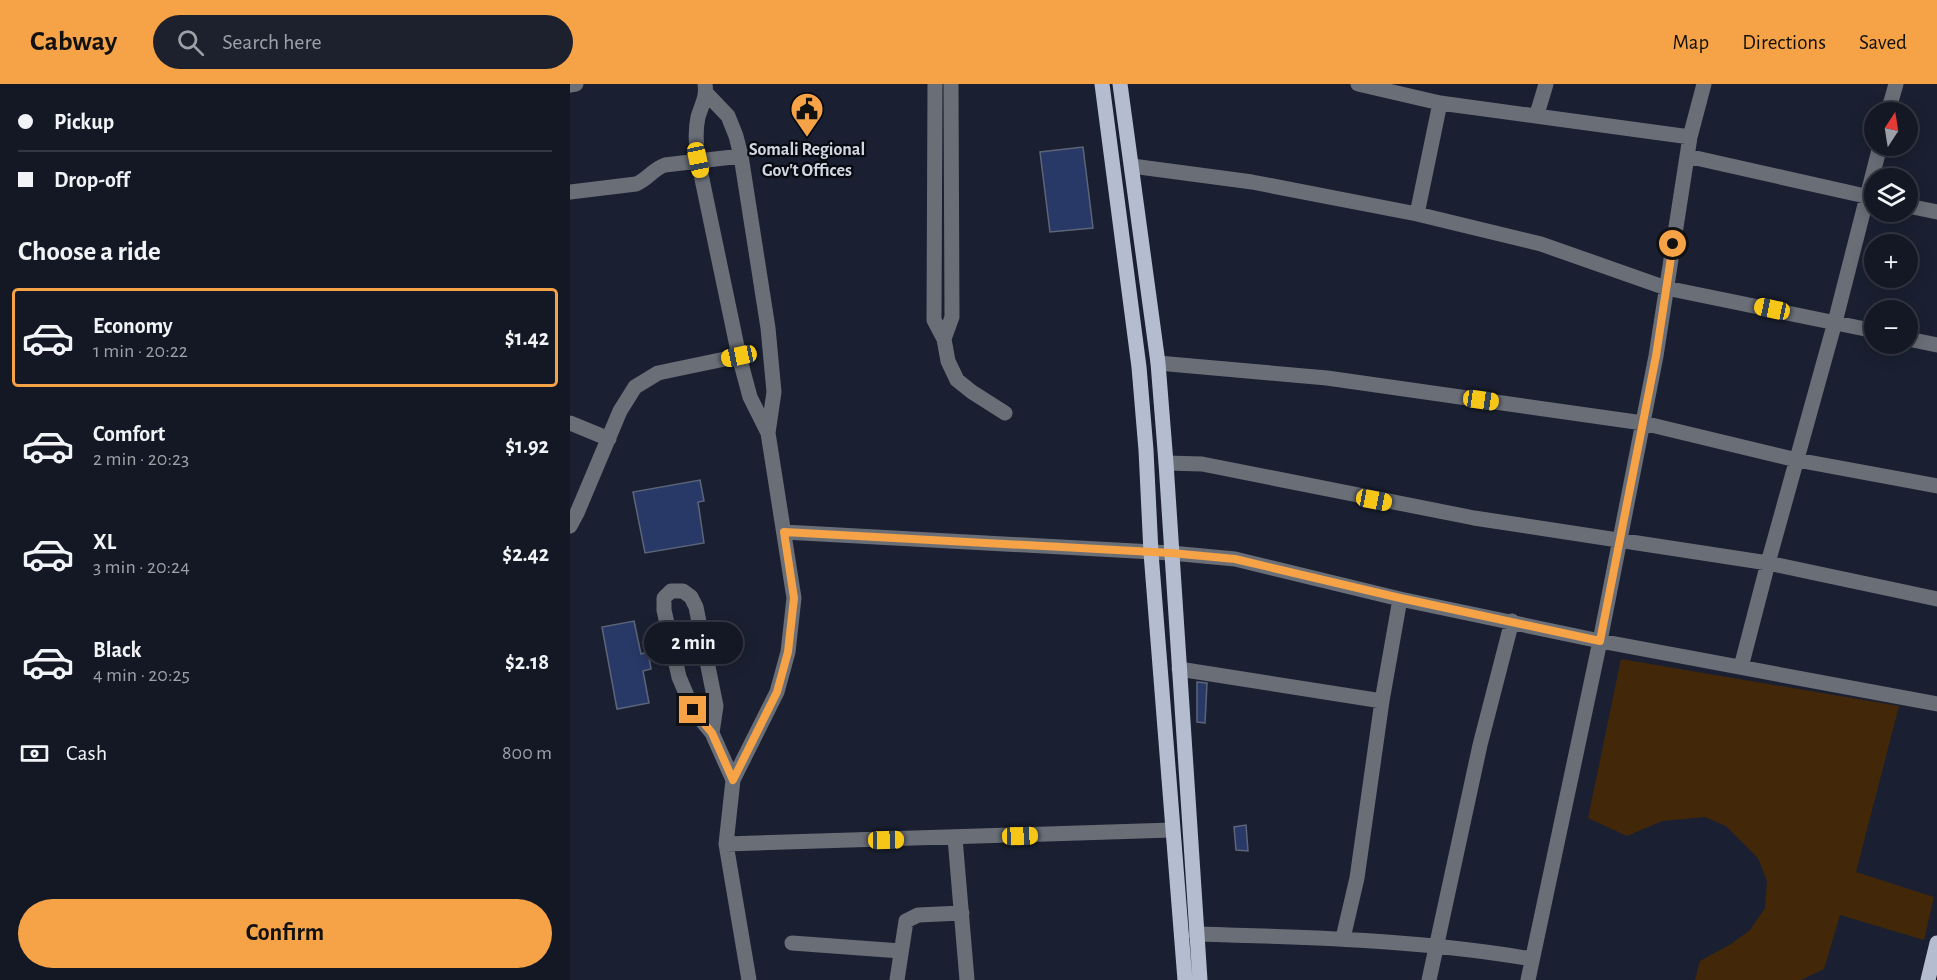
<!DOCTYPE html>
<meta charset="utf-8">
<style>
:root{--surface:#141825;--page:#1d212d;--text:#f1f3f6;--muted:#9da0a7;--line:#333742;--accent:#f6a246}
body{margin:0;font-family:"Alegreya Sans",sans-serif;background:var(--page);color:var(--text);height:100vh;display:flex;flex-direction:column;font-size:22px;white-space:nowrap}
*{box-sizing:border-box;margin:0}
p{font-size:20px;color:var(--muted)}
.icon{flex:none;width:33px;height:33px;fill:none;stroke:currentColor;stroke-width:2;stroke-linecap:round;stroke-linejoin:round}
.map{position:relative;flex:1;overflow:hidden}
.drawer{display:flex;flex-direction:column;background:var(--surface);width:570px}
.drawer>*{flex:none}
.top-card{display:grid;align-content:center;height:132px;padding:0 18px;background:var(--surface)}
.needle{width:39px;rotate:12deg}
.buttons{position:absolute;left:1294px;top:18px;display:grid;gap:12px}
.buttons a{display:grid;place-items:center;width:54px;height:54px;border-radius:50%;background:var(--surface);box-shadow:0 3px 15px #0003,0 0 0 2px var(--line);font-size:30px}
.end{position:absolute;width:27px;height:27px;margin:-14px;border:8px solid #f6a246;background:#111;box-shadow:0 0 0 3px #111}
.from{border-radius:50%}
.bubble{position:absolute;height:42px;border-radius:21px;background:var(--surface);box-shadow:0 3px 15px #0003,0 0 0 2px var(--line);font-size:20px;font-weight:700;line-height:42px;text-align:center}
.car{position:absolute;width:18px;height:36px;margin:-18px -9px;border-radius:8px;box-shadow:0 0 4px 2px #0007;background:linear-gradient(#f5c518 24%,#345 0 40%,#f5c518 0 76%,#345 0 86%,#f5c518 0)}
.top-card b{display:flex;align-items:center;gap:21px;height:57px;font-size:22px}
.top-card b+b{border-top:2px solid var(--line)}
.top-card i{width:15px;height:15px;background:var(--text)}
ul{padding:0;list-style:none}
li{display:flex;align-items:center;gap:18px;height:99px;margin:0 12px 9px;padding:0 6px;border:3px solid transparent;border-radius:6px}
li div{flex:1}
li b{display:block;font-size:22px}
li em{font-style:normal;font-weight:700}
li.selected{border-color:var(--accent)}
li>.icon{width:54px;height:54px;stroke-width:1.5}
h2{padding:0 18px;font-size:27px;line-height:72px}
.pay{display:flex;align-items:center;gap:15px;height:66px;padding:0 18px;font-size:22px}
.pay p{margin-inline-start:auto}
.cta{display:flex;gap:12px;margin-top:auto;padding:12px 18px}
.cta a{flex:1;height:69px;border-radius:36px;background:var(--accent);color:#111;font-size:24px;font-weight:700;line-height:69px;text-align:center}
header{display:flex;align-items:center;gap:36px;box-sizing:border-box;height:84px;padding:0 30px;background:var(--accent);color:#111}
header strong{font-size:28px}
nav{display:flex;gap:33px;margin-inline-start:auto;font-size:21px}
.search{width:420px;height:54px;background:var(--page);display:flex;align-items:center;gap:15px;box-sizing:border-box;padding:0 21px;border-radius:33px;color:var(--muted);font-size:22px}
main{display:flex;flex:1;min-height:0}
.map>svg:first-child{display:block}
.green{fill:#422809}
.building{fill:#283967;stroke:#5c6578;stroke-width:1.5}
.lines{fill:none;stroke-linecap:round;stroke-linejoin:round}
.minor{stroke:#6a6e77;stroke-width:15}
.major{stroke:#b4bccf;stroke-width:15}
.route{stroke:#f6a246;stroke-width:8}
.labels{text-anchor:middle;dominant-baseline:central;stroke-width:4.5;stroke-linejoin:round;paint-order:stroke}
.poi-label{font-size:18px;font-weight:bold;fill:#d1d6e1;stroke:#070a11}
</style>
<header>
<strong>Cabway</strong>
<div class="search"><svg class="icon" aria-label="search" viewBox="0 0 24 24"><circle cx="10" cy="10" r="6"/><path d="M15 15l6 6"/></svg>Search here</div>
<nav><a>Map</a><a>Directions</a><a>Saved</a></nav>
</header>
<main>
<section class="drawer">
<div class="top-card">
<b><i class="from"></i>Pickup</b>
<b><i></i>Drop-off</b>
</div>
<h2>Choose a ride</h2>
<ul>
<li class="selected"><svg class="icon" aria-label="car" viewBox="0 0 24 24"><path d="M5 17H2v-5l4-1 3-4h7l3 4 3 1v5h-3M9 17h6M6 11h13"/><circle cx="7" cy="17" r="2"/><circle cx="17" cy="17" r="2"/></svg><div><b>Economy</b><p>1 min · 20:22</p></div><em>$1.42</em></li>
<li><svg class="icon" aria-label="car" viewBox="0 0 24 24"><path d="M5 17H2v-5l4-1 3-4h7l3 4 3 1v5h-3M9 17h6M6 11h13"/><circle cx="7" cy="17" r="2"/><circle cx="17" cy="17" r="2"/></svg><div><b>Comfort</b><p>2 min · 20:23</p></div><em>$1.92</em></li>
<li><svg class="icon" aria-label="car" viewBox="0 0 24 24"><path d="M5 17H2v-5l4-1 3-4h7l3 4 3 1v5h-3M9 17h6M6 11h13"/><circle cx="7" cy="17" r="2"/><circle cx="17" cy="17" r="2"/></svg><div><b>XL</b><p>3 min · 20:24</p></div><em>$2.42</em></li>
<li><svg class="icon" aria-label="car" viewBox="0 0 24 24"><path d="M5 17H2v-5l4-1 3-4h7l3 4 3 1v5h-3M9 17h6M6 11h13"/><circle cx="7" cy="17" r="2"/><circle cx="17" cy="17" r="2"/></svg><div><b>Black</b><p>4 min · 20:25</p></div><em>$2.18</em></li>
</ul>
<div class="pay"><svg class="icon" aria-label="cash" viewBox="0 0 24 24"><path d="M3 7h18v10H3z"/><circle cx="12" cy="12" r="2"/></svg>Cash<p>800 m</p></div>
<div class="cta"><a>Confirm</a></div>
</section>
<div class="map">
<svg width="1367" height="896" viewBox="0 0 1367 896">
<rect width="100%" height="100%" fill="#1a2031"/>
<path class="green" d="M1051,575L1329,622L1286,788L1364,813L1354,856L1270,831L1254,885L1231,896H1125L1130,877L1161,860L1180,846L1195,824L1197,797L1188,774L1156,742L1135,733L1092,737L1057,752L1018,734Z"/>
<path class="building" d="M513,63L523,144L480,148L470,68Z
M130,396L134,417L128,418L134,459L75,469L63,408Z
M64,537L71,570L78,568L81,585L73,587L79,619L47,625L32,543Z
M627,598L637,599L635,639L627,638Z
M676,741L678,767L666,766L664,743Z"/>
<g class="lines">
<path class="minor" d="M135,0C137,13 132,20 128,33C125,47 126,62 128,76L169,272L180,313L198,349
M365,0L364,236L374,255L378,277L387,296L402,308L435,329
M788,0L870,19L1120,53
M0,1L6,0
M137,10L158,32L166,52L171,72L198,244L204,308L198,349L224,514L218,568L207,608L163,696L156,760L179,896
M1318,28L1326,0
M967,30L976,0
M1117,72L1304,114
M562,82L682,98L847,130L971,160L1096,204L1305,247
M0,108L66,100C78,95 83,85 95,81L171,72
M1338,122L1367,128
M847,130L870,19
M374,255L382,233L381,0
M1338,255L1367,261
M588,279L757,294L1073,339L1227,376L1367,402
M0,339L39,355
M596,379L632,380L904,434L1198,479L1367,515
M0,442L7,429L50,327L65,303L88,289L169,272
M214,448L601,469L665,475L830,515L1030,557L1367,620
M1171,583L1198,479L1265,238L1310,62
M609,585L812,617
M142,649L146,622L126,523L121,513L113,507H101L94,514V526L109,593L123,626L142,649L163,696
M385,754L397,896
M156,760L602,746
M626,850C739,853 851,856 962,875
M773,854L787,794L812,617L830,515
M222,859L331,867
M327,896L336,837L348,831L392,829
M859,896L910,661L942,537
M958,896L1030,557L1086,272L1120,53L1134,0"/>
<path class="major" d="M532,0L569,283L576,366L581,469L615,896
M550,0L588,279L596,379L630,896
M1358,896L1367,859"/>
</g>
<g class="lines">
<path class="route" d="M123,626L142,649L163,696L207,608L218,568L224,514L214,448L601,469L665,475L830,514L1030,557L1086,272L1103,160"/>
</g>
<defs>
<g id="civic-pin" transform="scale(1.725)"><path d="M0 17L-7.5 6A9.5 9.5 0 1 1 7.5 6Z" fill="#f6a246" stroke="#070a11"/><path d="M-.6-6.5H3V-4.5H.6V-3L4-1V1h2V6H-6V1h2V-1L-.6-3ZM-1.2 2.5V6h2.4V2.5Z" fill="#111"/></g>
</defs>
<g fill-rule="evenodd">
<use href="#civic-pin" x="237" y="25"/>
</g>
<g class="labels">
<g class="poi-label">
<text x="237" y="66">Somali Regional<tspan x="237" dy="21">Gov't Offices</tspan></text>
</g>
</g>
</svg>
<div class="buttons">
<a><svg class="needle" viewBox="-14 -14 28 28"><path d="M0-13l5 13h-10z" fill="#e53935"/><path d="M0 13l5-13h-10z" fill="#9da0a7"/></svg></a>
<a><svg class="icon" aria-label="layers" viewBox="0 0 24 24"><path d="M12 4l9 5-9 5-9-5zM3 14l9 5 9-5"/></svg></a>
<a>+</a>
<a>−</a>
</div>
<i class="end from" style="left:1103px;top:160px"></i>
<i class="end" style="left:123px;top:626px"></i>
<div class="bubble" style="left:74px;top:538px;width:99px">2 min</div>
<i class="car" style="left:128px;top:76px;rotate:168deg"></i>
<i class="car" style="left:1202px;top:225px;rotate:282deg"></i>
<i class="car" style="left:169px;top:272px;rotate:258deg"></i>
<i class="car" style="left:911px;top:316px;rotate:98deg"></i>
<i class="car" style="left:804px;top:416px;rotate:101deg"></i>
<i class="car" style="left:450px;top:752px;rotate:88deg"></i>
<i class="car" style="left:316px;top:756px;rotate:89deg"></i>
</div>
</main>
